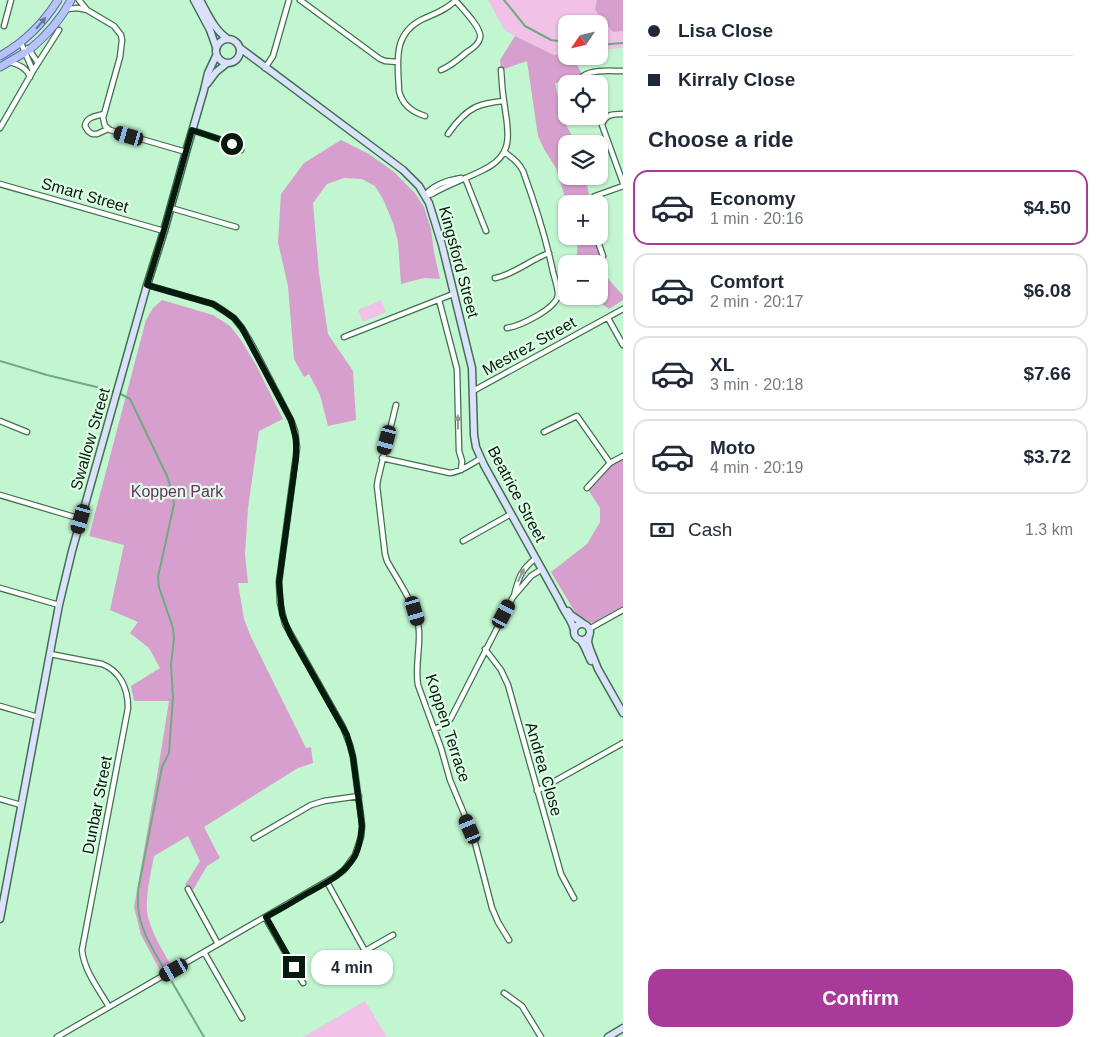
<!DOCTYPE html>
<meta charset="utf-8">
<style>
:root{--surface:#fff;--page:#f6f6f7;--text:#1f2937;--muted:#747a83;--line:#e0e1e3;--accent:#a83b9a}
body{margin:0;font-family:Arial,sans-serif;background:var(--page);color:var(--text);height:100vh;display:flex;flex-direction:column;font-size:19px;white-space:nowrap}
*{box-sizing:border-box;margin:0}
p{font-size:16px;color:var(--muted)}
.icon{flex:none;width:28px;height:28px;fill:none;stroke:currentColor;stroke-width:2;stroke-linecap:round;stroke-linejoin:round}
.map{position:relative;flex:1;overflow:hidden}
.panel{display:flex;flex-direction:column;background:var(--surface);width:475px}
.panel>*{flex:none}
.guide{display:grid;align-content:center;height:110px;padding:0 25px;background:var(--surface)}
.needle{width:32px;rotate:235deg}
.tools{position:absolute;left:558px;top:15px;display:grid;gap:10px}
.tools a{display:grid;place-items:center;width:50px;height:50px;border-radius:10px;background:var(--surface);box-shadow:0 1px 4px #0004;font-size:25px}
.end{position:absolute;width:22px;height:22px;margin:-11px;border:6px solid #061a0d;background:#fff;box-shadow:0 0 0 2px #fff}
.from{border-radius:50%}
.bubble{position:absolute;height:35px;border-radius:15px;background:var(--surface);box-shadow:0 1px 4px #0004;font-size:16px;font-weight:600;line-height:35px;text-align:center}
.car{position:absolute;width:15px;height:30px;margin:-15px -8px;border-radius:6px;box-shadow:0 0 4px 1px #0007;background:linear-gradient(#222 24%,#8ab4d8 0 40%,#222 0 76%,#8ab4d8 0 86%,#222 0)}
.guide b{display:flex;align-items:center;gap:18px;height:48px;font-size:19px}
.guide b+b{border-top:1px solid var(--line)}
.guide i{width:12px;height:12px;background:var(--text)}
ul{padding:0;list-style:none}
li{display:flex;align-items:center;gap:15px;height:75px;margin:0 10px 8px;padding:0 15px;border:2px solid var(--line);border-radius:15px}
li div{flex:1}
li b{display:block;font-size:19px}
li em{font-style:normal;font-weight:600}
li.active{border-color:var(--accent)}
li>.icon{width:45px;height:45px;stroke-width:1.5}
h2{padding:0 25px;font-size:22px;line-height:60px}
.pay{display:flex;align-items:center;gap:12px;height:55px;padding:0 25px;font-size:19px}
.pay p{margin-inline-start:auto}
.button{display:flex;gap:10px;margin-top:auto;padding:10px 25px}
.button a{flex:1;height:58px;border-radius:15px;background:var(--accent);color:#fff;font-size:20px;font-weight:600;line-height:58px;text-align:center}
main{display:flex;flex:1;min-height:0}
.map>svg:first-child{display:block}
.green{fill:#f1c1e7}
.forest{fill:#d79fcd}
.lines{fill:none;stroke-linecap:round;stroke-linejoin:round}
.stream{stroke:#6eab81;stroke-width:2}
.street-casing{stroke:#40704f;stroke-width:7}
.secondary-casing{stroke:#40704f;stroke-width:9}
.primary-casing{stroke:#5a6da3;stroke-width:9}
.street{stroke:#fff;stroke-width:4.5}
.secondary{stroke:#dbe1fc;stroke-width:6}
.primary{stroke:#b7c2f8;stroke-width:7}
.oneway{fill:#67768e}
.oneway2{fill:#8f9892}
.route{stroke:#061a0d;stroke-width:6}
.labels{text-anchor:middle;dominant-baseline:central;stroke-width:4.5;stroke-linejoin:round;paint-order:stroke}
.street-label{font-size:16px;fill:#061a0d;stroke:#defde6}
.park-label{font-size:16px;fill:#6f2d66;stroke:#defde6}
</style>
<main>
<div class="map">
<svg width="623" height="1037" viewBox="0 0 623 1037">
<rect width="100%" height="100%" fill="#c2f6d0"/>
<path class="green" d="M488,0H623V48L599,50V24H566V54L554,55L505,31Z
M381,300L386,312L363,322L358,310Z
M365,1001L387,1037H303Z"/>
<path class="forest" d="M597,0H623V31L613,32L595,10Z
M515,36L554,55L566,54V56H574L579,69L584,76L555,83L562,117L572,136L575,144H566V176H585L591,204H567L556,168L544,149L538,136L527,61L501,70L500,60Z
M341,140L369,154L394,172L415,193L424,207L431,229L434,252L440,279L424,278L401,284L398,242L393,223L383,199L375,186L362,179L344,178L327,184L313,203L319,273L328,334L353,371L356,420L328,426L320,395L309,374L304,377L294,359L288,286L278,242L281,194L304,163Z
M576,236H598C600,246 598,256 600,266C602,273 617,289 623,295V300L609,309L591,296H599V264L576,263L578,242Z
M162,300L213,315L230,326L241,340L256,365L283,419L259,431L248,508L245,554L248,583H238L244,619L251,637L306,748L311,747L313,763L298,768L204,827L220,858L207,866L193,890L185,885L200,861L188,836L154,856C151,872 144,902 148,917C153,936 164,953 174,970L163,976L141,935L134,907L158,770L169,701H134L131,686L160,668L149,648L130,633L138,622L110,610L124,545L89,536L146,320L153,308Z
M623,457V606L593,623L578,616L575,612L551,572L587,544L600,522V508L587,488L610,463Z"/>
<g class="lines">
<path class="stream" d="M504,0L525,26L551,40L566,42
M599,45L623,43
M0,361L47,375L117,392L130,399L167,476L172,492L174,504L158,577L159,587L173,628L174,638L171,665L173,697L169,753L162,767L138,891C138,896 138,902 138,907C140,929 152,948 163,967
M172,982L204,1037"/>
<g class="street-casing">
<path id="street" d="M300,0L380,59L385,61L398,62
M66,9L78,8L87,10L79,0
M87,10L114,26L121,35L122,40L120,57L103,118L105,126L110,130L186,152
M4,26L11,0
M21,43L33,71
M28,48L38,63
M10,62C19,65 27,68 30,77
M265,68L273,56L289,0
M441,70C451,66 459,59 467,52C472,49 479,44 480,38C483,29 461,7 455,0
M586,84L583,76C593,69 611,71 623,71
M599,110L605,117
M104,114C96,116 86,117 85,126L88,131L92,134H97L108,129
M623,114C613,114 605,114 602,125L623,183
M425,116C412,112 402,104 399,91C398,63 392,35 421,20C435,13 443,12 455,1
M0,128L33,71L59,30
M192,130L222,140L241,150
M448,134C455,124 465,112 476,107C485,103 495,102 504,101
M504,152C512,157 519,163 523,171C535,204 546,238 553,272C555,279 558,288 558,295C556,309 520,326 507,328
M465,178L486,231
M0,184L164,231
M426,194C434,185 449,180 461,178
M425,196L432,194C449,184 468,178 485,169C517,153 507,128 504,101C502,91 502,80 501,70
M589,204L591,199L595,196L623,186
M171,208L236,227
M596,236L603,256
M495,278C513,275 530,260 549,253
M439,300L457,369L459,451L462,461L461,470
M608,318L623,345
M344,337L453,294
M473,391L623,309
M396,405L378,479L377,486L385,554L387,561C398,581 418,608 419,631C420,649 415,667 418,685L441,748L450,780L473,835L492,908L498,922L509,940
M0,421L27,432
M544,432L577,416L610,463
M382,458L450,473C461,472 471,464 480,459
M587,488L610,463L623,456
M0,495L81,519
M463,541L511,514
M0,588L59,605
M514,596C518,579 521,569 536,558
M589,629L623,610
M485,649L501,670L508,685L561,874L574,898
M50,654L102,664C120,671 128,688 128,708L82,950C84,971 99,989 109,1007
M0,706L38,717
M435,729L447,723L451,718L513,597L531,576L542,569
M537,791L623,743
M0,799L21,805
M254,838L311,805L324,801L359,796
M327,882L365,951L393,935
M188,889L218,944
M265,917L303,983
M204,952L242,1018
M504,993L522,1006L541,1037
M57,1037L336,876L344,870L355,855L361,837L362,826L361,816L353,757L350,745L343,727L285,624L280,603L279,582L297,448L295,431L291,420L250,341L242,328L234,318L224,311L213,304L147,285"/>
</g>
<g class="secondary-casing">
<path id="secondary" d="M194,0L210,30L216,47
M200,0C208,14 214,30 228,39
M216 51a12 12 0 1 1 24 0a12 12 0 1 1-24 0Z
M240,48L403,170L419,186L429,203L442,245L472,368L474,435L476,447L484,465L560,602C564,612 572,620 574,630
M207,84L216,72L226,64
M568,611L571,615L584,624
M574 632a8 8 0 1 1 16 0a8 8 0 1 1-16 0Z
M589,635L588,642L590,649L598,669L623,713
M580,640C585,645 587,654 591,661
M0,919L59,605L72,551L147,285L164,231L186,152L204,90L208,73L216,56
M608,1037L623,1028"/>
</g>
<g class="primary-casing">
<path id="primary" d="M29,50C46,36 61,19 71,0
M0,56C25,42 43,24 58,0
M0,67L24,53"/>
</g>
<use href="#street" class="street"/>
<use href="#secondary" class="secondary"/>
<use href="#primary" class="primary"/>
</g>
<defs><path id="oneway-solid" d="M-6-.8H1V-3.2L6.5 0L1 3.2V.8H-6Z" transform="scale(1.25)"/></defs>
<use class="oneway" href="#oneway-solid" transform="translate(41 23) rotate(-50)"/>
<g class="oneway2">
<use href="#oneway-solid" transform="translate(458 422) rotate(-91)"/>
<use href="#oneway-solid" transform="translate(521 575) rotate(-64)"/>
</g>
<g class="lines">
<path class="route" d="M232,144L222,140L192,130L164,230L147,285L213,304L224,311L234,318L242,328L291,420L296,439V458L279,582L282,614L290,634L347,735L353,757L362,826C361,836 360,846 355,856C344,875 324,884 306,894C293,902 279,910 266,917L294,967"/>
</g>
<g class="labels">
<g class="street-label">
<text transform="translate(85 195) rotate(16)">Smart Street</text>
<text transform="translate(459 262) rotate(75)">Kingsford Street</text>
<text transform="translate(529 346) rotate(-29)">Mestrez Street</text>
<text transform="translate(90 439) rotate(-74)">Swallow Street</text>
<text transform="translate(517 494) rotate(62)">Beatrice Street</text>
<text transform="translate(448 728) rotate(72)">Koppen Terrace</text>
<text transform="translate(544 769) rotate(74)">Andrea Close</text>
<text transform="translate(97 805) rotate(-79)">Dunbar Street</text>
</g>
<g class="park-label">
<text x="177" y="491">Koppen Park</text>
</g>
</g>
</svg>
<div class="tools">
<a><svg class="needle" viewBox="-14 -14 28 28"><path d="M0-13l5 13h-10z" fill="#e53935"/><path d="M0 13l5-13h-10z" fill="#747a83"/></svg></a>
<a><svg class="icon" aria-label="locate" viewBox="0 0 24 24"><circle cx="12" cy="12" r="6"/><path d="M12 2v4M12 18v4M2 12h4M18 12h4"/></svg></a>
<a><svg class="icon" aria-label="layers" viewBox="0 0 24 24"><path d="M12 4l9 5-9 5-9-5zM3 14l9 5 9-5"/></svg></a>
<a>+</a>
<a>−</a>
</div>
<i class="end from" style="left:232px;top:144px"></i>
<i class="end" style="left:294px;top:967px"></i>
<div class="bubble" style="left:311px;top:950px;width:82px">4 min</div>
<i class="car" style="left:129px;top:136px;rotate:286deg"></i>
<i class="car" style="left:387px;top:440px;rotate:195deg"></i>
<i class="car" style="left:81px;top:519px;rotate:196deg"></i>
<i class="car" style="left:415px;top:611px;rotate:163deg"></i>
<i class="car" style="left:504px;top:614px;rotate:28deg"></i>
<i class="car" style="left:470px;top:829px;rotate:337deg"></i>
<i class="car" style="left:174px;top:970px;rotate:240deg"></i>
</div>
<section class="panel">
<div class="guide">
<b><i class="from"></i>Lisa Close</b>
<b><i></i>Kirraly Close</b>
</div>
<h2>Choose a ride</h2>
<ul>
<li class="active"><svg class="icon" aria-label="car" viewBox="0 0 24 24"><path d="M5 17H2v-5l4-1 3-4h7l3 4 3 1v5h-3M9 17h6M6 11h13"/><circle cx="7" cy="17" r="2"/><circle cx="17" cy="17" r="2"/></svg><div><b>Economy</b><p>1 min · 20:16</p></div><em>$4.50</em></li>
<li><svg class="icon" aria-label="car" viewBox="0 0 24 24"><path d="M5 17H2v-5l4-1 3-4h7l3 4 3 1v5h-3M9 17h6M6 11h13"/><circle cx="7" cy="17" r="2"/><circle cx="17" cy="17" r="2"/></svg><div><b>Comfort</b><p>2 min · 20:17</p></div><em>$6.08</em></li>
<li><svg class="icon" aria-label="car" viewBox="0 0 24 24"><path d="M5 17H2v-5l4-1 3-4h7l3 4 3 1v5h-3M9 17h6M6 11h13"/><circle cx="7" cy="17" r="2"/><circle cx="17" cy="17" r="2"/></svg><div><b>XL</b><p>3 min · 20:18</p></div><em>$7.66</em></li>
<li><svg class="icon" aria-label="car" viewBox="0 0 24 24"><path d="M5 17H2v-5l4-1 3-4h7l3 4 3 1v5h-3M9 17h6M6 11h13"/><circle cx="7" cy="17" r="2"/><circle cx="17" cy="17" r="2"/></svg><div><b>Moto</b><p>4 min · 20:19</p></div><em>$3.72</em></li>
</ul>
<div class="pay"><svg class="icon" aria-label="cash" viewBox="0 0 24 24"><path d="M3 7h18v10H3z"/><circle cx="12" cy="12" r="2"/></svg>Cash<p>1.3 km</p></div>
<div class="button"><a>Confirm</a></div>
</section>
</main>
